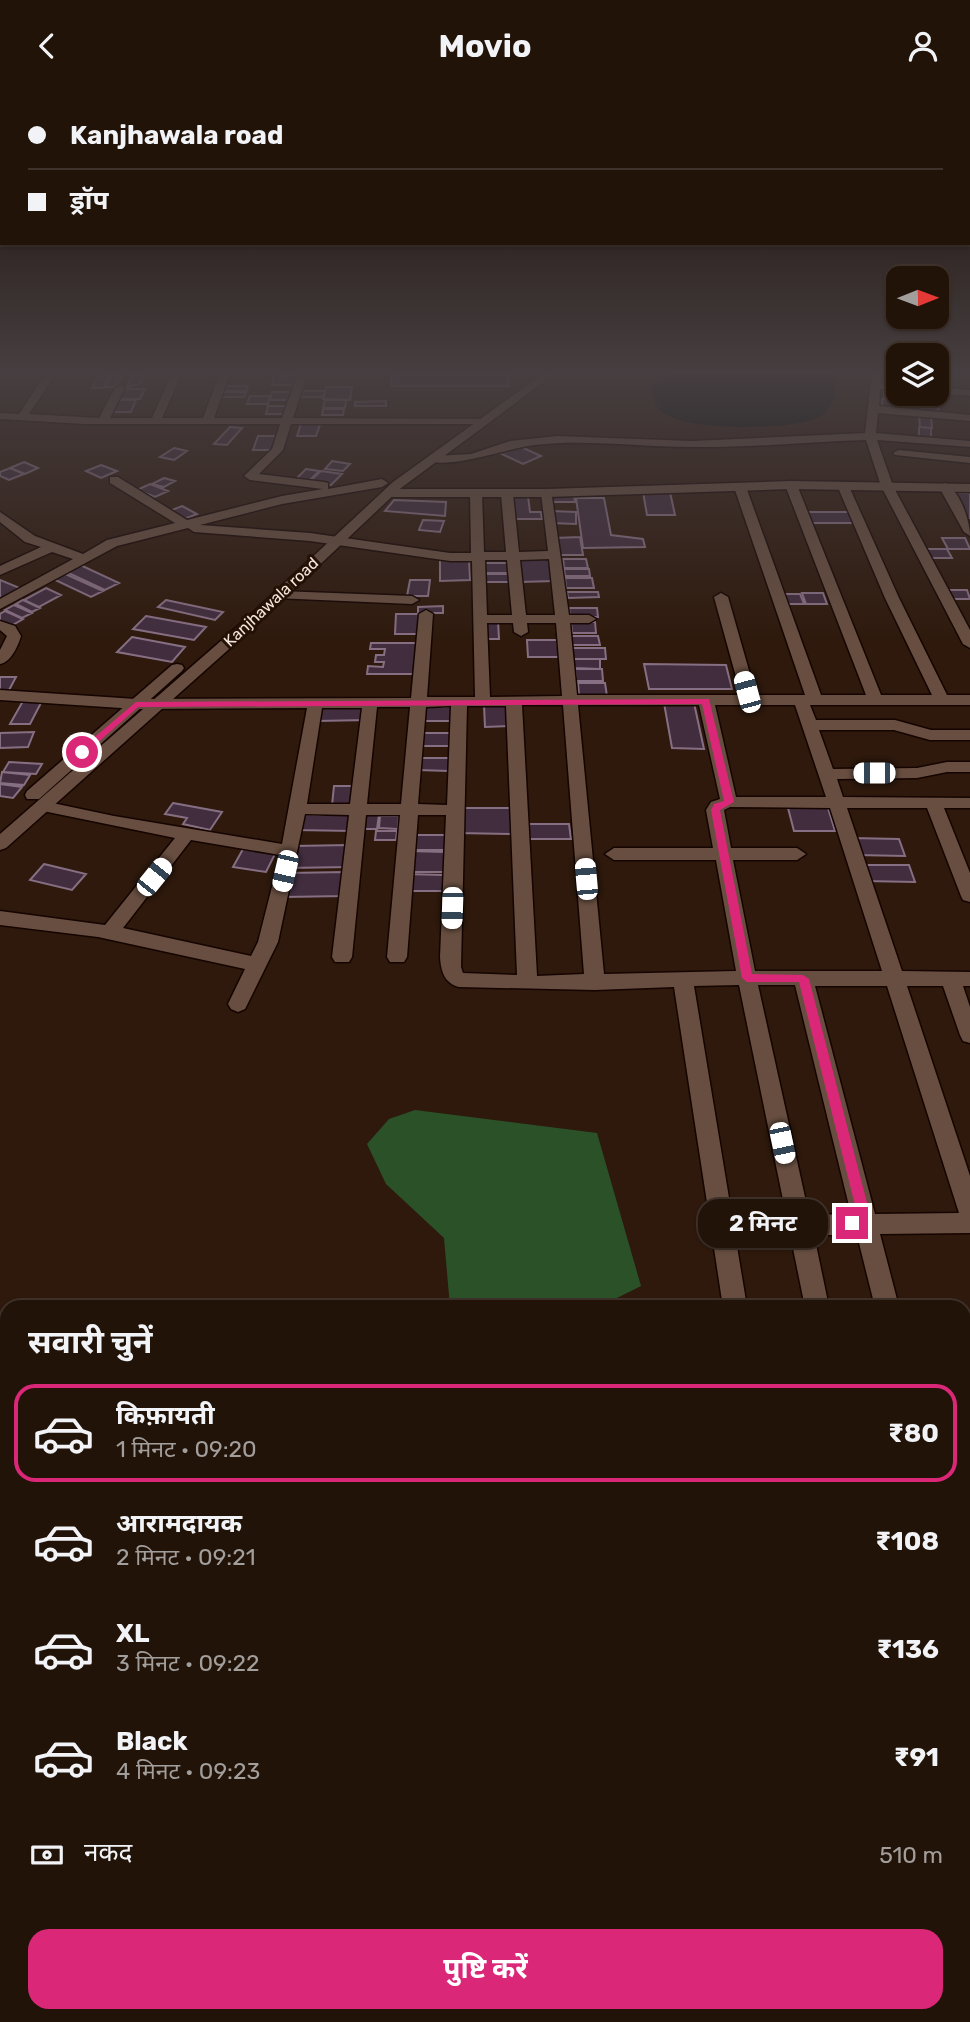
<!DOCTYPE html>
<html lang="hi">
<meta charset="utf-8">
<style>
:root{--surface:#221309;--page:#2a1c12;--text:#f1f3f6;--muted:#a29e9c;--line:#3f322a;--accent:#db2777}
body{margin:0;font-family:Rubik,"Noto Sans Devanagari",sans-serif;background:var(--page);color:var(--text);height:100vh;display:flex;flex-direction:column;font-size:26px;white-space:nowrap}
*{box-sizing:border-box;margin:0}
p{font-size:23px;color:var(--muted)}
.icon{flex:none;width:38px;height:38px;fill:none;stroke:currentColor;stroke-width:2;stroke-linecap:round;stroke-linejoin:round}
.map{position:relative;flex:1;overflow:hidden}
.side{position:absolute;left:0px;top:1209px;width:971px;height:723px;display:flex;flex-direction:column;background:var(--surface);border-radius:21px 21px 0 0;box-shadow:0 2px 5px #0004,0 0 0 2px var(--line)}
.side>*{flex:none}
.banner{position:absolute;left:0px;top:0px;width:971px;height:154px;box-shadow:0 2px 5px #0004,0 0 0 2px var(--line);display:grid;align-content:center;height:154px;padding:0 28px;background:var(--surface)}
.needle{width:46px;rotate:89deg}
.controls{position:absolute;left:886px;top:175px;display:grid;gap:14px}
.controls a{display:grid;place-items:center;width:63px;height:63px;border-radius:14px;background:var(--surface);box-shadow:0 2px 5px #0004,0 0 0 2px var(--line);font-size:35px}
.end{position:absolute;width:32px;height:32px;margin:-16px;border:9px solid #db2777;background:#fff;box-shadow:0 0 0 4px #fff}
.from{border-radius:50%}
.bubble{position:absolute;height:49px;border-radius:21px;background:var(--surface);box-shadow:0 2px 5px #0004,0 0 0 2px var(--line);font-size:23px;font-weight:700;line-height:49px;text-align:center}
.car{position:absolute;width:21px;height:42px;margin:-21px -10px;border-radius:9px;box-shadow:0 0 5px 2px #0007;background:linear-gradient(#fff 24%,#345 0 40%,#fff 0 76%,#345 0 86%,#fff 0)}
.banner b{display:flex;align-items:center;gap:24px;height:66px;font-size:26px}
.banner b+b{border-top:2px solid var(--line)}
.banner i{width:18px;height:18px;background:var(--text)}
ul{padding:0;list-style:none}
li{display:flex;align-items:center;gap:21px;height:98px;margin:0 14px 10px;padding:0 14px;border:4px solid transparent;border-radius:21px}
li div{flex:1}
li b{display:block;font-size:26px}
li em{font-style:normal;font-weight:700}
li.current{border-color:var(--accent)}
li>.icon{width:63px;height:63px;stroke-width:1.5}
h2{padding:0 28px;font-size:32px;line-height:84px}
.pay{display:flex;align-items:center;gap:18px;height:77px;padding:0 28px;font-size:26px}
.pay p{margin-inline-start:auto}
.button{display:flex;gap:14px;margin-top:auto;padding:14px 28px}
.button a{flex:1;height:80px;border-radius:21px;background:var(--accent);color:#fff;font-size:28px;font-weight:700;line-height:80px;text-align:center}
header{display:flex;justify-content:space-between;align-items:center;height:91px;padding:0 28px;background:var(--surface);font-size:32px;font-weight:700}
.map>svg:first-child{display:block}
.green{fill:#2b5129}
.water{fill:#000c0e}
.building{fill:#412d3e;stroke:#876f83;stroke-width:2}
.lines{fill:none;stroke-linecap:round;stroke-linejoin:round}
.minor-casing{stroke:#150400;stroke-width:3}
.tertiary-casing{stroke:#150400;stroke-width:3}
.secondary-casing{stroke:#150400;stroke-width:3}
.minor{fill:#674e40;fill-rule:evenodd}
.tertiary{fill:#674e40;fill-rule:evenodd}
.secondary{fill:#674e40;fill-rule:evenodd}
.route{fill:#db2777}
.labels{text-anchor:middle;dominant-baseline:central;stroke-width:6;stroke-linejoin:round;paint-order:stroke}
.far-street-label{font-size:16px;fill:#f5e6dd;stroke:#241004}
</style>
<header><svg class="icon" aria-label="back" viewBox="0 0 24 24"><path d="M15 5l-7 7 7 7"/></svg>Movio<svg class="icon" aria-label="person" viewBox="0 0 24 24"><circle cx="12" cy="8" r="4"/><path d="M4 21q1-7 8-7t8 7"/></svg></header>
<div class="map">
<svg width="970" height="1931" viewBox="0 0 970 1931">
<rect width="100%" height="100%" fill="#2e190c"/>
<path class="green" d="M415,1019L597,1042L641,1195L599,1216H450L444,1147L386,1093L367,1053L389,1028Z
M758,1925H895L893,1931H757Z"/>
<path class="water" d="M672,282H833L835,307C831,312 827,321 821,325C797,340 682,341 661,320C655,314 653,305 650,296Z"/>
<path class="building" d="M133,284H145L140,293L127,296Z
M300,284L297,294H272L274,285Z
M392,284H508L509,295H391Z
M98,285H110L104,297H92Z
M111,285H122L115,296H105Z
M225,295H248L246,300H223Z
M326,296H352L350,309L323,308Z
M884,297L898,298V309L884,307Z
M123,298H145L140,308H118Z
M303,300H325L323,306H301Z
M222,301H246L244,306H220Z
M272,301H293L291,309H270Z
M250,305H270L268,313H247Z
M882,308L905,310L906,321L882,319Z
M117,309H136L131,321H111Z
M325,309H346L345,317H323Z
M386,310V315H355V311Z
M922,311L938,313L939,324L922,322Z
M268,315H290L288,323H266Z
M323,318H344L343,324H322Z
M919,324L931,325L932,337L920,336Z
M302,330L321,331L316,345H297Z
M230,336L242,337L227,354L214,353Z
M919,336L931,337V349L919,347Z
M258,345H277L273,359H253Z
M519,355L541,365L523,373L500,362Z
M174,357L187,360L174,369L160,366Z
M332,370L350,373L343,380L325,378Z
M24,371L38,377L25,383L10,377Z
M101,374L117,380L101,387L86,380Z
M10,377L24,383L9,389L0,385V381Z
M306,378L319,380L308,391L295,389Z
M321,380L342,383L331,394L309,391Z
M164,387L175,390L164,396L152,393Z
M150,393L168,400L155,406L137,399Z
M643,401H670L675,424H647Z
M949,401L970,402V427L964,428Z
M551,404H574L575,411H551Z
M513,405H528L530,421H541L542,428H515Z
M576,407H604L611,444L643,448L645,456L583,457Z
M394,409L446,411L445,425L385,420Z
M182,415L197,423L182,429L167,421Z
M552,420L576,421V433L552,432Z
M806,421H851L857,432H811Z
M423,429L444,430L440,441L419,439Z
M580,446L583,464H556L554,447Z
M942,447H965L970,458H948Z
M924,458H947L952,467H929Z
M440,467H469L470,489L440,490Z
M519,468H551L553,490L520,491Z
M563,468H586L588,477H564Z
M76,472L119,492L105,499L62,479Z
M480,472H512V482H480Z
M564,478H589L590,485H565Z
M61,481L103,500L91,506L49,486Z
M482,483H513L514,491H482Z
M565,487H592L594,497H566Z
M0,489L22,498L0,509Z
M410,489H430L428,505H407Z
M46,497L61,504L39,516L24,509Z
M943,499H967L970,508H948Z
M567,501H598L599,506L568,507Z
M802,502H823L827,513H806Z
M778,503H800L804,513H782Z
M23,509L40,517L32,521L16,513Z
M166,509L223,521L215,529L158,516Z
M14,514L32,522L22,527L5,519Z
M443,515V522H418V516Z
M569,517H597L598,526H570Z
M5,520L23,528L11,535L0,531V523Z
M396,523H421V543H395Z
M146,525L206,536L194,549L133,538Z
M480,529H498L499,548H480Z
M571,531H595L596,542H572Z
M571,545H598L600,554H572Z
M132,546L185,556L172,571L117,561Z
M527,549H557L559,566H528Z
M371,552H420L418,583H367L368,575L383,576L384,571H375L376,564H384L385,558H370Z
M572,557H605L606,568H573Z
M573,568H600V578L574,577Z
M644,573L726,574L732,598H649Z
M575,578H602L603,590H576Z
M0,586H16L8,601H0Z
M578,592H605L607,605H579Z
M23,610H42L30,633H10Z
M664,612H694L704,658L672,657Z
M484,614H509L511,635L485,636Z
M318,616H370L368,629L316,630Z
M423,616H453V630H422Z
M34,641L28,656L0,657V642Z
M422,642H451L450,655H421Z
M419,667H449V680L418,679Z
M9,671L42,673L36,683L3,681Z
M2,681L30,684L24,694L0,692Z
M0,693L22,696L13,707L0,705Z
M334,695H358L356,714H332Z
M173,712L222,721L210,739L183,733L187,727L165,723Z
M457,717H514L515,743L457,742Z
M788,717H828L835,740H794Z
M298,724H355L353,740L295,739Z
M362,724H379L377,738H360Z
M380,725H399L398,738L379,737Z
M524,733H569L571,748H525Z
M376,740H397L396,749H375Z
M410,744H446L445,759H409Z
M851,747L899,748L905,765L856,764Z
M350,754L348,776L288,777L292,755Z
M243,758L275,763L266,781L233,776Z
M409,760L445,761L444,781H406Z
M44,773L86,783L72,799L30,789Z
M860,774H909L915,791L865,790Z
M346,781L344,805L284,806L287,782Z
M405,783L444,784L443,800H403Z"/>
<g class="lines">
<g class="minor-casing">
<path id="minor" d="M46,282L55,284L29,323L99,327L115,297L120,294L125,297L110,327H152L172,282H182L162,327H203L220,282H230L214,327H282L296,287L301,284L306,287L293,327L488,328V332L484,333H291L283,359L259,383L324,391L328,392V398L382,388L388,392L382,396L282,413L200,434L310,442L450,462H471L470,403L476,399L482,403L484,461H506L501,403L507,399L513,403L519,461L548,460L541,402L551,399L569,524H589L596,528L589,532H570L577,604H741L714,506L721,502L728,506L756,604H805L734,396L740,392L746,396L821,604H866L785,394L791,390L797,394L881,604H932L885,507L837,394L847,391L899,507L947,604H970V614H810L816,629H895L931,639H970V649H930L894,639H819L833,678L917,677L947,671H970V681H947L917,687L837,688L843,706L970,707V717H944L970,782V811L963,809L961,805L927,717H847L902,880L970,881V895H963L970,916V952L963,950L960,944L943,895H907L970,1085V1142L880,1143L899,1216H875L857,1144H814L829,1216H805L739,894L694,895L747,1216H723L674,896L595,899L459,896C444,892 441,880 440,866L446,724H418L407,866L404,871H390L387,866L400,724H366L352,866L349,871H335L332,866L349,724L305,723L278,851L245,918L238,921L231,918L228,913L245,878L98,846L0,834V820L105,834L175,747L43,720L34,715L37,711L43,710L114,725L282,753L307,617L136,618L0,609V599L136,608L411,607L419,523L426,519L433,523L427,606H475L472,470H450L310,450L194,441L188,437L117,455L0,518V508L73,468L52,461L0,484V475L41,456L25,451L0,431V421L35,445L83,463L107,449L175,432L110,392V386H118L187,429L282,405L323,398L250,389L244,385L272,358L280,333H85L0,328V322L19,323ZM549,468L555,524H526L520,469ZM485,469H507L512,524H487ZM487,532H513L514,541L521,545L528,541L527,532H556L562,605L490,606ZM522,614H563L584,883L537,885ZM578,614H699L720,708L711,711L706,719L713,757H614L605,763L614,769H716L736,880L604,883ZM715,614H795L826,706H736ZM451,615L447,714L418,713L426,616ZM467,615H506L517,884L463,882L461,876ZM377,616H410L401,713H367ZM322,617H362L350,713H307ZM730,716L830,717L882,880H755L733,769H797L806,763L797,757H731L724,719ZM191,749L280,764L258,851L251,865L123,837ZM758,894H795L851,1123L809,1124ZM815,895H887L959,1122L875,1123Z
M872,282H882L881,292L898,293V299L880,298L879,315L970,324V330L878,322L876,342L970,350V356L877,349L893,395L970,539V557L963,553L881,395L866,349C807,351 748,357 690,356C639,356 586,348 535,354C512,356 444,381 427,368L433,365L471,363L510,350L557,345L692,350L865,342Z
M936,296L970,299V305L936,302Z
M899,359L970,366V372L895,364L893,362Z
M945,392C960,400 970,429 970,445L964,441L939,396Z
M280,500L412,505L419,509L412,513L275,507L273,504Z
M0,530L15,535L21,545C18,555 11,571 0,573V559L7,545L0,539Z
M7,1704V1766L0,1769V1706Z
M62,1925H98L97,1931H61Z
M198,1925H234L233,1931H197Z
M307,1925H343L342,1931H306Z
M493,1925H529V1931H493Z"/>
</g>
<g class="tertiary-casing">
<path id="tertiary" d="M791,390L970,393V401L791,398L547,406H388L382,402L388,398H547Z"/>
</g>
<g class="secondary-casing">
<path id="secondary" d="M544,282H556L401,397L256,534L6,757L0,759V743L246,528L393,391Z
M177,573L182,574L184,577L182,580L39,708H27L25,704L27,700L172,574Z"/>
</g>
<use href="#minor" class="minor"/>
<use href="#tertiary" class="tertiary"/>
<use href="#secondary" class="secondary"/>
</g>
<linearGradient id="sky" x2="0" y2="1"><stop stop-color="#190e07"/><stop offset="0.51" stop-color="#463e40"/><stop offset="1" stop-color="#463e40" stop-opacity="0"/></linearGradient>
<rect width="970" height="552" fill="url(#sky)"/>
<path class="route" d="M709,608L734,711L720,719L752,883L803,884L809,888L872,1131L866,1137H852L846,1132L848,1128L858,1126L799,891H747L742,887L711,719L714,713L724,710L702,613L138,616L85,663L77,661L136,611Z"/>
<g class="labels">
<g class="far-street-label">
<text transform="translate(271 511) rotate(-43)">Kanjhawala road</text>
</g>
</g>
</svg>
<div class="controls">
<a><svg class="needle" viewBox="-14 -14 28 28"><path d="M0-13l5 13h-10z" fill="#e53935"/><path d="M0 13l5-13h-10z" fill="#a29e9c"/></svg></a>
<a><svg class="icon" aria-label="layers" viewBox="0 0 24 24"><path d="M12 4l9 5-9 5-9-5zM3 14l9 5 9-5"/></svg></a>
</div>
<i class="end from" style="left:82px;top:661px"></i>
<i class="end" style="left:852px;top:1132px"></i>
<div class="bubble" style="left:698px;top:1108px;width:130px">2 मिनट</div>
<i class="car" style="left:747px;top:601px;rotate:345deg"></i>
<i class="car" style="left:874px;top:682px;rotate:270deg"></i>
<i class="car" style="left:285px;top:780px;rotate:193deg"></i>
<i class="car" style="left:154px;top:786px;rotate:39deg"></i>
<i class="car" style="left:586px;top:788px;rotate:355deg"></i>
<i class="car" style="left:452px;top:817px;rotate:182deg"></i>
<i class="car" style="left:782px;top:1052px;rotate:168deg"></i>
<div class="banner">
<b><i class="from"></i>Kanjhawala road</b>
<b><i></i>ड्रॉप</b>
</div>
<section class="side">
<h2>सवारी चुनें</h2>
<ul>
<li class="current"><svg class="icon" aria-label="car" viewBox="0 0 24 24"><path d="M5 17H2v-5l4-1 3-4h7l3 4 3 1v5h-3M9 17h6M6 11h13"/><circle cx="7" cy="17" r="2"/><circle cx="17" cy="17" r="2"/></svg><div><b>किफ़ायती</b><p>1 मिनट · 09:20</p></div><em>₹80</em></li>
<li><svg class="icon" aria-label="car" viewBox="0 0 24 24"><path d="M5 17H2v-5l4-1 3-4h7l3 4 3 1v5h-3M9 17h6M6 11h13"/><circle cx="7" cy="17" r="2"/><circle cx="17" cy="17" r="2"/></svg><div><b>आरामदायक</b><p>2 मिनट · 09:21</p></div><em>₹108</em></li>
<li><svg class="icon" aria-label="car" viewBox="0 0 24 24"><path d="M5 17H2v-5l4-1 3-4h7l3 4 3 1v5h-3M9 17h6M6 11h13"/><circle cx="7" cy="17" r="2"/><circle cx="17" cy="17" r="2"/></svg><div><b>XL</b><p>3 मिनट · 09:22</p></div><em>₹136</em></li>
<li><svg class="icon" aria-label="car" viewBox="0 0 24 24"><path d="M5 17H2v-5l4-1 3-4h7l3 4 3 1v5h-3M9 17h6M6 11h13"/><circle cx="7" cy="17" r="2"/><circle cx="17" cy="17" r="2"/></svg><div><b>Black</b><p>4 मिनट · 09:23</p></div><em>₹91</em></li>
</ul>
<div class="pay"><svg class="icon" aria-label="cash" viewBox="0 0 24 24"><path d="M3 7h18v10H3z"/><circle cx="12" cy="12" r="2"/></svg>नकद<p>510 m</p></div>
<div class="button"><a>पुष्टि करें</a></div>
</section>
</div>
